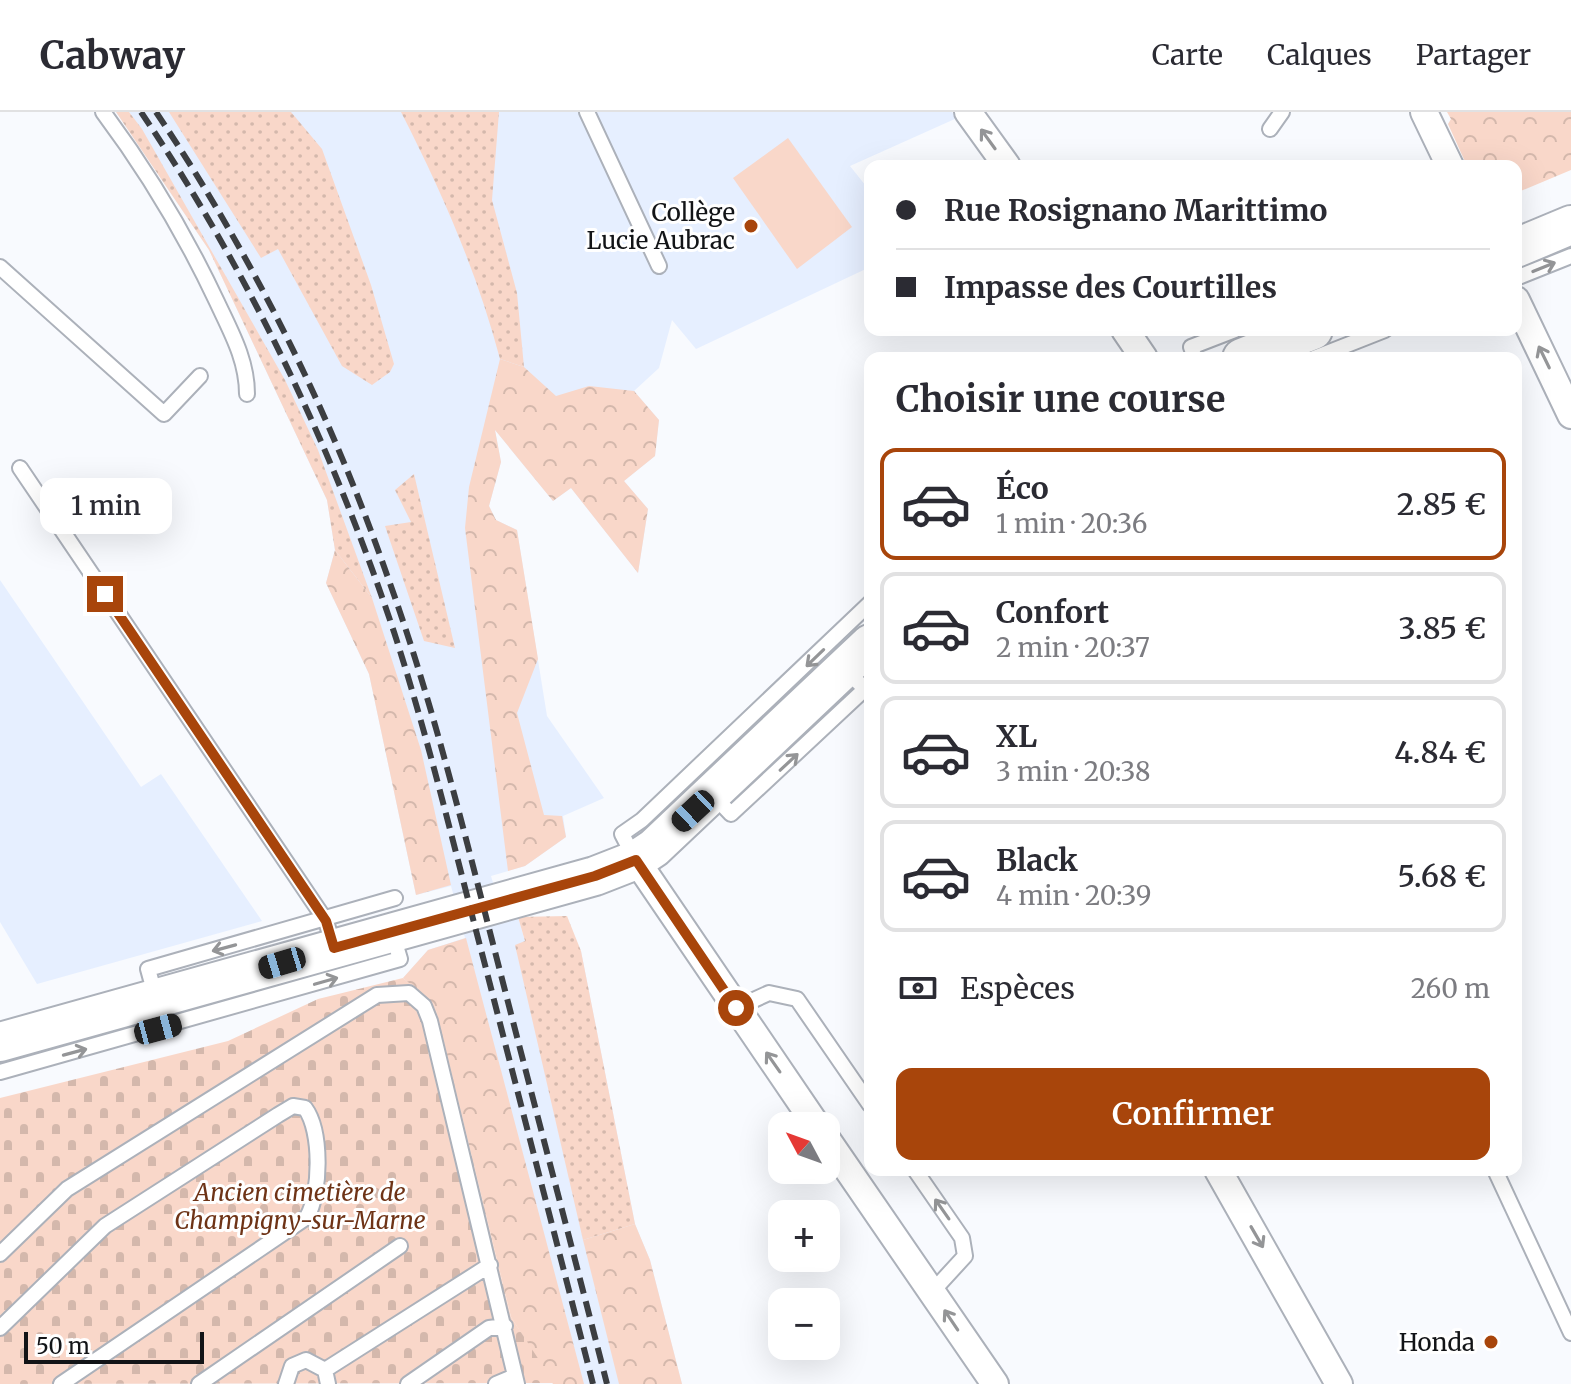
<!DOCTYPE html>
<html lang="fr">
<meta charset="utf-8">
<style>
:root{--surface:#fff;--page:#f2f2f3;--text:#2b2b33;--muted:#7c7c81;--line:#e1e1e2;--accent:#a8450b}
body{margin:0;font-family:Merriweather,serif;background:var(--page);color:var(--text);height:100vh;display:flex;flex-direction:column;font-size:30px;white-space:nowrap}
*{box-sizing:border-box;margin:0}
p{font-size:26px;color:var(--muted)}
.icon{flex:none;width:44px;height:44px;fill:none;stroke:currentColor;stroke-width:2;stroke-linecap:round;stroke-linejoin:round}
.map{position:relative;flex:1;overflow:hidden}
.panel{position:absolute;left:864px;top:240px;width:658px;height:824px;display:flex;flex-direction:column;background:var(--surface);border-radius:16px;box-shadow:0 8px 32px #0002}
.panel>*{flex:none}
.hud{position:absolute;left:864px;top:48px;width:658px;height:176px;border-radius:16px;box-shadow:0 8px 32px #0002;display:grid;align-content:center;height:176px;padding:0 32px;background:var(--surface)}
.needle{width:52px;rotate:311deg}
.fabs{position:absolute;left:768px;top:1000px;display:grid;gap:16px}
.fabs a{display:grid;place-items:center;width:72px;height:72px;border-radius:16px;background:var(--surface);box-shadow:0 8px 32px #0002;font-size:40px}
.scale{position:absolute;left:24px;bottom:20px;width:180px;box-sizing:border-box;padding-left:8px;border:4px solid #121417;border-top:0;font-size:22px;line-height:28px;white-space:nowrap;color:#121417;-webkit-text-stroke:6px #fff;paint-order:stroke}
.end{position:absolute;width:36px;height:36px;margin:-18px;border:10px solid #a8450b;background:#fff;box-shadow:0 0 0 4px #fff}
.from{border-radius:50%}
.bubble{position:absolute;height:56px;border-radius:16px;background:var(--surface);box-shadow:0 8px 32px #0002;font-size:26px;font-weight:600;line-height:56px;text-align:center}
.car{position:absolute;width:24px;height:48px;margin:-24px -12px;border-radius:10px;box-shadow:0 0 6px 2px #0007;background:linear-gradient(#222 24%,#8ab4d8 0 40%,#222 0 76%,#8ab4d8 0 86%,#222 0)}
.hud b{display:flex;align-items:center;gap:28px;height:76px;font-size:30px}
.hud b+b{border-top:2px solid var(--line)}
.hud i{width:20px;height:20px;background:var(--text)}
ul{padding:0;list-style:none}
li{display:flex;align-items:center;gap:24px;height:112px;margin:0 16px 12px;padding:0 16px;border:4px solid var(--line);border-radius:16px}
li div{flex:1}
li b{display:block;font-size:30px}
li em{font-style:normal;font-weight:600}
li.current{border-color:var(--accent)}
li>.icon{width:72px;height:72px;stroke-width:1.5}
h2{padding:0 32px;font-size:36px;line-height:96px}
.pay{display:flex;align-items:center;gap:20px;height:88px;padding:0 32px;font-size:30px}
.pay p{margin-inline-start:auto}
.action{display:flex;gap:16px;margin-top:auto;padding:16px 32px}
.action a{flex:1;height:92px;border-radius:16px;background:var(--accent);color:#fff;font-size:32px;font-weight:600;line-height:92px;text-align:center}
header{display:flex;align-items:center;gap:48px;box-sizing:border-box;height:112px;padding:0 40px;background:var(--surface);border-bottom:2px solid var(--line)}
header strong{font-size:38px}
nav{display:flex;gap:44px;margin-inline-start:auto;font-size:28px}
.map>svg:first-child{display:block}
.built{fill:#e6efff}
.grass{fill:url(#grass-dots)}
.forest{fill:url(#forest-crowns)}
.cemetery{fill:url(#cemetery-stones)}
.garden{fill:#f9d7c9}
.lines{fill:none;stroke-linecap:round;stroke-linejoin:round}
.service-casing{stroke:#acb1ba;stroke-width:18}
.minor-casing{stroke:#acb1ba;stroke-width:30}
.secondary-casing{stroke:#acb1ba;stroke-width:42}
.service{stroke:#fff;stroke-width:14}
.minor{stroke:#fff;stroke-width:26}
.secondary{stroke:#fff;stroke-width:38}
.rail{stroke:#3c3e41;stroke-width:6;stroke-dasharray:16 8;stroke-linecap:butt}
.oneway{stroke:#949597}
.route{stroke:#a8450b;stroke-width:10}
.poi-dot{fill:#a8450b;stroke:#fff;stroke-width:3}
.labels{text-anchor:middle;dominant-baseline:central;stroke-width:6;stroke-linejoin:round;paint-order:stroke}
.poi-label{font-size:24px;fill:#121417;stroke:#fff;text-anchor:end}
.park-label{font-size:24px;font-style:italic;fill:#6e3316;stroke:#fff}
</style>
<header>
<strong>Cabway</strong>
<nav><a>Carte</a><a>Calques</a><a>Partager</a></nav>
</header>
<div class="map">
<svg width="1571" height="1272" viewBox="0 0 1571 1272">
<defs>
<pattern id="grass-dots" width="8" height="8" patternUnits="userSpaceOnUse" patternTransform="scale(2)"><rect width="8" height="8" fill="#f9d7c9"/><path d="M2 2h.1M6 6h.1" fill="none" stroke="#d4b8ac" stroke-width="1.8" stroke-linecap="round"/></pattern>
<pattern id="forest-crowns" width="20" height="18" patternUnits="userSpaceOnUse" patternTransform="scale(2)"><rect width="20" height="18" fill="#f9d7c9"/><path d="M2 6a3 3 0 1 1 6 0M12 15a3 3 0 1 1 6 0" fill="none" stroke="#d4b8ac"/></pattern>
<pattern id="cemetery-stones" width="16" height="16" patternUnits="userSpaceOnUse" patternTransform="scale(2)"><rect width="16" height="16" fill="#f9d7c9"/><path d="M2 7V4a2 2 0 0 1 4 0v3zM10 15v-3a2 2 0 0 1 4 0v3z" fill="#d4b8ac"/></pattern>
</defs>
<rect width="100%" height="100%" fill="#f8fafe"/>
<path class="built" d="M116,0H952L957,6L850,54L870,79V155L696,237L672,208L659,256L634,279L659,308L655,344L624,369L648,397L638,461L571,376L553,389L495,318L501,350L489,394L496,408L517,418L547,604L604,686L563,704L566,725L525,754L491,764L505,810L518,805L525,829L581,839L635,1112L650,1148L682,1272H553L435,894L403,866L428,838L465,826L451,774L416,783L369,562L326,471L335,438L327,388L209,138Z
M0,468L141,675L161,662L262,809L37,872L0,810Z"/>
<path class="grass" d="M116,0H129L142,17L285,268L318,338L372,486L335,438L327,388L209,138Z
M169,0H291L322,37L371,173L394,252L390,260L372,273L342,254L278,137L261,146Z
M401,0H499L492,88L517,181L524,255L500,247C477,160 442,80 401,0Z
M414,362L455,536L424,529L385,414L411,410L395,378Z
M567,804L581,839L635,1112L583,1128L515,833L525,829L518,805Z"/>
<path class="forest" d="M1447,0H1571V58L1516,81V54H1467L1448,12L1451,7Z
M500,247L524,255L556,284L589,274L634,279L659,308L655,344L624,369L648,397L638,461L571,376L553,389L495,318L501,350L489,394L496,408L517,418L538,547L517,601L544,703L562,704L566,725L525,754L508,759L465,416L469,375Z
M335,438L372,486L421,638L451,773L416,783L369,562L326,471Z
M466,826L584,1272H553L511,1205L435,894L403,866L428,838Z
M635,1112L650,1148L682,1272H619L583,1128Z"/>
<path class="cemetery" d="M403,866L435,893L511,1205L554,1271L0,1272V986L228,929L318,887Z"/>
<path class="garden" d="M788,26L852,115L797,157L733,66Z"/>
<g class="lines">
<g class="service-casing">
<path id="service" d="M103,0C148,60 185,122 217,190C231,220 247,248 247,282
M587,0L659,154
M1270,17L1282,0
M0,155L164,302L200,264
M1516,166L1571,144
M1195,246L1191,235L1235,218
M1314,246L1385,218
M20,356L326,809L334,836
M712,682L731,702L865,577L845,557
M635,747L622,722L642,708L870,491
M156,886L148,857L395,786
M736,896L769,881L797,887L870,993
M0,960L400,847L392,820
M915,1058L962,1126L965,1144L932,1180
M1495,1058L1571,1221
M0,1142L67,1077L377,883L409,881L424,894L430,909L517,1272
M0,1216L105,1114L278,1003L293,994L305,996C322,1019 321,1081 307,1105L61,1272
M325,1258L490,1153
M199,1272L400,1134
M286,1272L292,1254L306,1248L325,1258L328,1272
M408,1272L489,1216L505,1214
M496,1272L515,1264"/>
</g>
<g class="minor-casing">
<path id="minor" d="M968,0L1007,54
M1424,0L1450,54
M1516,188L1571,303
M1125,218L1144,246
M636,748L817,1014
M826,1026L995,1272
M1218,1058L1339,1272"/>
</g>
<g class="secondary-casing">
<path id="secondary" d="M1516,136L1571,113
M1242,246L1313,218
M0,930L595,764L636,748L654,736L870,532"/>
</g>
<use href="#service" class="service"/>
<use href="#minor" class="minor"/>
<use href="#secondary" class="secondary"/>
<path class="rail" d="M141,0C249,160 333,337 394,520C429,628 455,739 484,849C520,990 557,1131 593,1272
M156,0C252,143 330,300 387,463C434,593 466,728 501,863C536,999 572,1135 607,1272"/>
</g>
<defs><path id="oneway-shaft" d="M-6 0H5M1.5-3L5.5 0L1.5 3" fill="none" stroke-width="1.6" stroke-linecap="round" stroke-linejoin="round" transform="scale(2)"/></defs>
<g class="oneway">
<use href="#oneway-shaft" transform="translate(988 27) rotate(-126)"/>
<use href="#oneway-shaft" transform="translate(1544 155) rotate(-22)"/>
<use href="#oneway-shaft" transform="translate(1544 245) rotate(-116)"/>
<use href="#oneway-shaft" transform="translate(815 546) rotate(136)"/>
<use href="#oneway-shaft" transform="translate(789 650) rotate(-43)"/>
<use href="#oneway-shaft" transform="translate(224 836) rotate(165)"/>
<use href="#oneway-shaft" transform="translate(326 869) rotate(-16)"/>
<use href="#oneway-shaft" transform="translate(75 940) rotate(-15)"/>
<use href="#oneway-shaft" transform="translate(773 950) rotate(-125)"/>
<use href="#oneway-shaft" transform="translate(942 1097) rotate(-125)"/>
<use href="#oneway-shaft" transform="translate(1257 1125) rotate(60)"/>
<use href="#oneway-shaft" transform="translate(951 1208) rotate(-124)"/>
</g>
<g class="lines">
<path class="route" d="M105,482L326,809L334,836L595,764L636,748L736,896"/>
</g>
<g class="poi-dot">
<circle cx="751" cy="114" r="8"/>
<circle cx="1491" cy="1230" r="8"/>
</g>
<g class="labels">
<g class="poi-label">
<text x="735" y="100">Collège<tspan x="735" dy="28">Lucie Aubrac</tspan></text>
<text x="1475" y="1230">Honda</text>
</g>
<g class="park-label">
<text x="300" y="1080">Ancien cimetière de<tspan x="300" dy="28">Champigny-sur-Marne</tspan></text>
</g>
</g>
</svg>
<div class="fabs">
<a><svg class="needle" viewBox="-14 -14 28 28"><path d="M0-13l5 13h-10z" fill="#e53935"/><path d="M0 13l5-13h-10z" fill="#7c7c81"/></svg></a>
<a>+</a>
<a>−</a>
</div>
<div class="scale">50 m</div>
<i class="end from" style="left:736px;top:896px"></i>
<i class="end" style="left:105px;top:482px"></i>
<div class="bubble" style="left:40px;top:366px;width:132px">1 min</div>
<i class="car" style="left:693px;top:699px;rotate:227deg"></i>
<i class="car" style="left:282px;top:851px;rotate:253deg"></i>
<i class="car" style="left:158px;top:917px;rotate:75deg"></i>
<div class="hud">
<b><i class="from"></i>Rue Rosignano Marittimo</b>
<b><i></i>Impasse des Courtilles</b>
</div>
<section class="panel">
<h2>Choisir une course</h2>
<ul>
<li class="current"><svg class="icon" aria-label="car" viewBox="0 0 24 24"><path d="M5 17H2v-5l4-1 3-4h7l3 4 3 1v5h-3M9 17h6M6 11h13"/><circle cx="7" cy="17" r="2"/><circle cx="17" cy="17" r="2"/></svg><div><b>Éco</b><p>1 min · 20:36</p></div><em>2.85 €</em></li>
<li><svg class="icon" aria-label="car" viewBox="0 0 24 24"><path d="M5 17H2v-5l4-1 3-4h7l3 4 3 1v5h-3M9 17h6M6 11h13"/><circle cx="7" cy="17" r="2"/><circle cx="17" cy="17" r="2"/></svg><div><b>Confort</b><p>2 min · 20:37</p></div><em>3.85 €</em></li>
<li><svg class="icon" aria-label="car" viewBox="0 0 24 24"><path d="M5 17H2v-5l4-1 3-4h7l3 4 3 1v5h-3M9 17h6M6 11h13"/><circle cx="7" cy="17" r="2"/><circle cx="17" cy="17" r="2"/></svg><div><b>XL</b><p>3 min · 20:38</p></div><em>4.84 €</em></li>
<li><svg class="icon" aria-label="car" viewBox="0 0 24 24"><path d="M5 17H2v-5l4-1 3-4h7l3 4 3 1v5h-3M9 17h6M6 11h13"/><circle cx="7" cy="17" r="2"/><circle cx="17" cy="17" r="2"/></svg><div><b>Black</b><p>4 min · 20:39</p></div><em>5.68 €</em></li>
</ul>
<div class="pay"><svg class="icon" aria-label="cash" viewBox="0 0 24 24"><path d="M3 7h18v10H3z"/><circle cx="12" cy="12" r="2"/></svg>Espèces<p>260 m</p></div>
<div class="action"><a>Confirmer</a></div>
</section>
</div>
